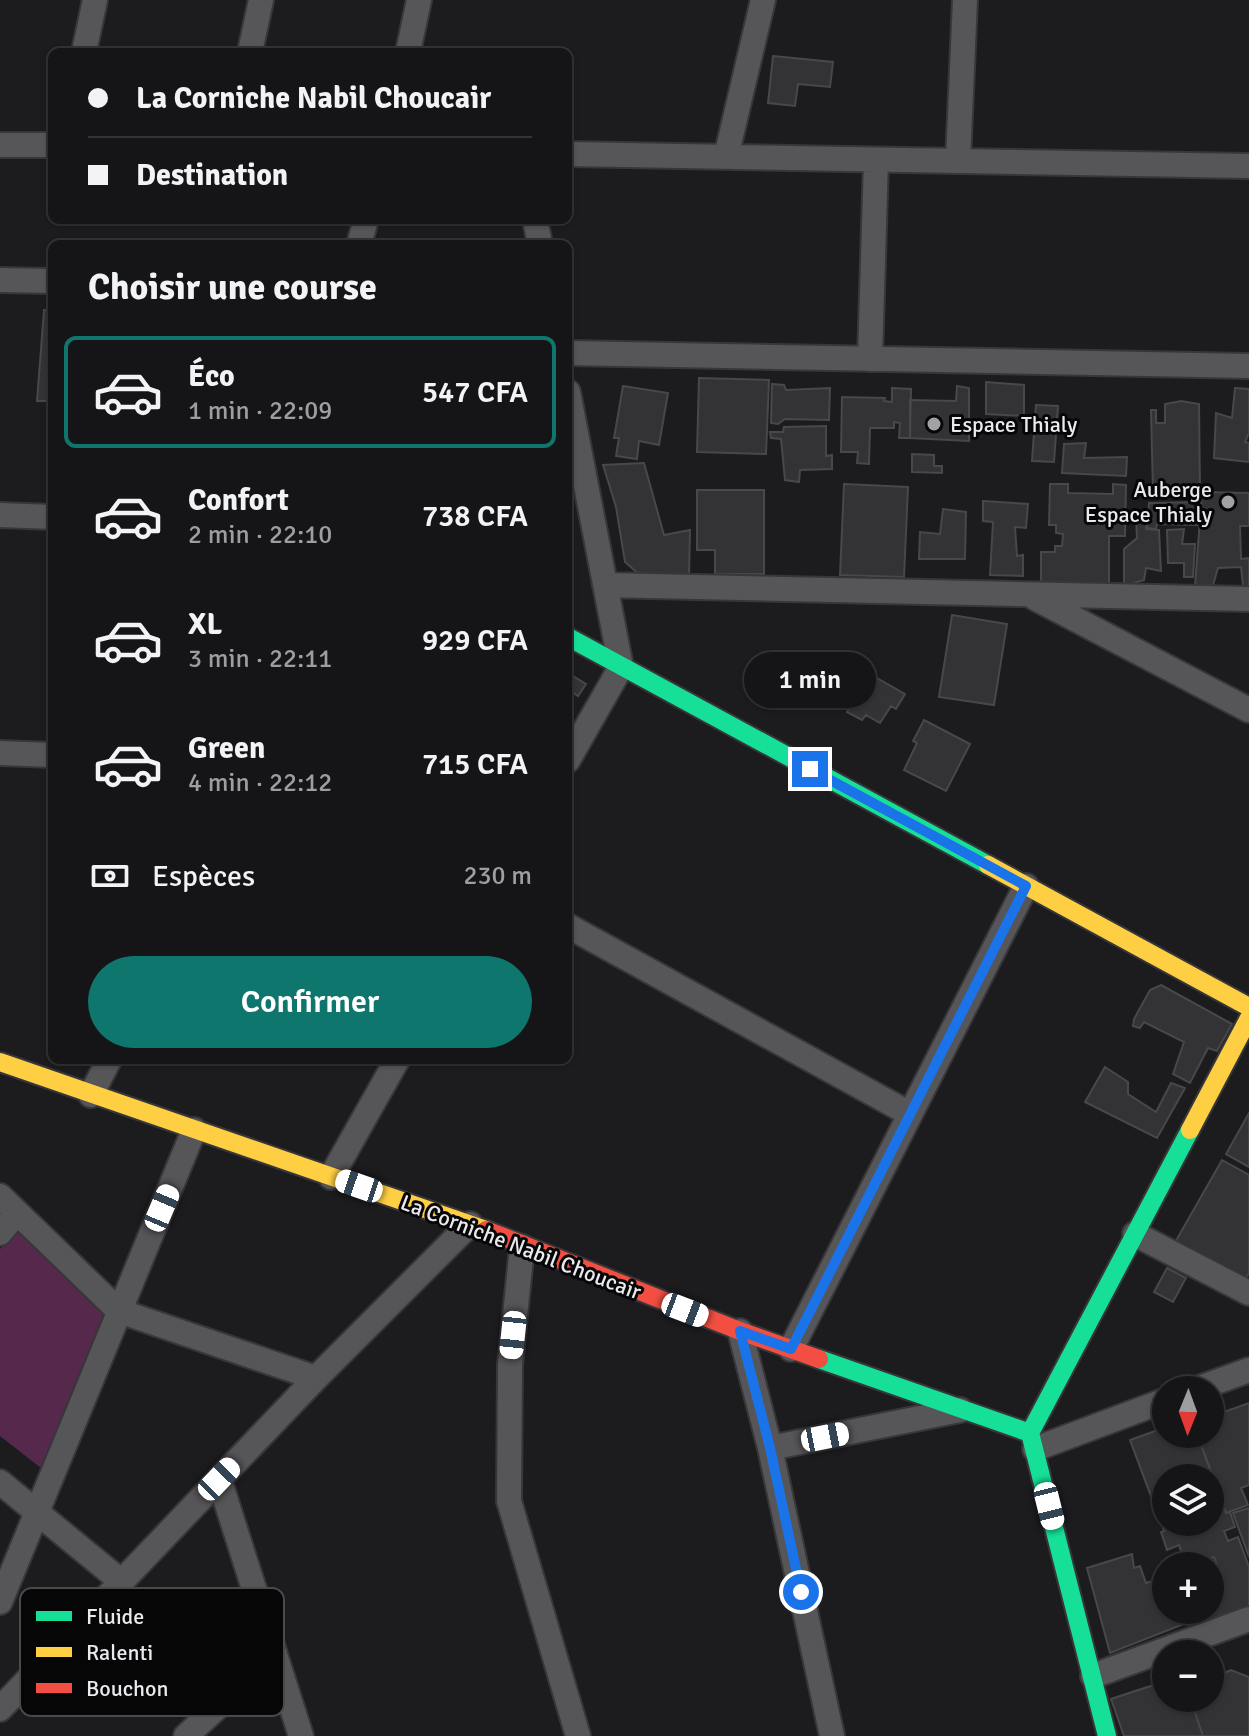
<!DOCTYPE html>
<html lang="fr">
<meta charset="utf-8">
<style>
:root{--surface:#151416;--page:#1e1d1f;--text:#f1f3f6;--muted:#9d9ea1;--line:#343335;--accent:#0f766e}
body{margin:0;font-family:Signika,sans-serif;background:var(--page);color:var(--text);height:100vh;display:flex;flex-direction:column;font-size:30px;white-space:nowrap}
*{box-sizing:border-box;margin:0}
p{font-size:26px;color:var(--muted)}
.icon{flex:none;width:44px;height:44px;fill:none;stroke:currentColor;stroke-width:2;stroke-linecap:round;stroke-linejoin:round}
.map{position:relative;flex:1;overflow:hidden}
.panel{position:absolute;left:48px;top:240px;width:524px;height:824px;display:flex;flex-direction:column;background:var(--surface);border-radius:12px;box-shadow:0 2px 6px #0004,0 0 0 2px var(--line)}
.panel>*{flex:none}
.guide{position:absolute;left:48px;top:48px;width:524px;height:176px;border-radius:12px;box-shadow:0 2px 6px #0004,0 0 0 2px var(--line);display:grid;align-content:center;height:176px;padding:0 40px;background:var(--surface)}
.needle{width:52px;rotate:181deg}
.controls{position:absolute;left:1152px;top:1376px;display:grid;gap:16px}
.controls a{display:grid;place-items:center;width:72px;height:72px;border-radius:50%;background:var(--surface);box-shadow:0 2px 6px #0004,0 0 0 2px var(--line);font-size:40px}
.end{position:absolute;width:36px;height:36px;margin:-18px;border:10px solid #1a73e8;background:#fff;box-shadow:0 0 0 4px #fff}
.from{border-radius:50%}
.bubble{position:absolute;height:56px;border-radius:28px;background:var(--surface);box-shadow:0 2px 6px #0004,0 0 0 2px var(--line);font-size:26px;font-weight:600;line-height:56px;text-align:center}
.car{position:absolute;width:24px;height:48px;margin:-24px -12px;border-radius:10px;box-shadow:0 0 6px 2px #0007;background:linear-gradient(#fff 24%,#345 0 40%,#fff 0 76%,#345 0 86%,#fff 0)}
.guide b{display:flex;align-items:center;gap:28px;height:76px;font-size:30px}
.guide b+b{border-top:2px solid var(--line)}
.guide i{width:20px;height:20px;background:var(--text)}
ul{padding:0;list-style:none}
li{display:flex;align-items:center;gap:24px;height:112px;margin:0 16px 12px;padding:0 24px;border:4px solid transparent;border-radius:12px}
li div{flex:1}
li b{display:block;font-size:30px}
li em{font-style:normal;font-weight:600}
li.current{border-color:var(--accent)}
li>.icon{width:72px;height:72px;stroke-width:1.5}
h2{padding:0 40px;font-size:36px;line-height:96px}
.pay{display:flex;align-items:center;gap:20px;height:88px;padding:0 40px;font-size:30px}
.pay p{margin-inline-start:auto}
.button{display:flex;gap:16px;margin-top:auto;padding:16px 40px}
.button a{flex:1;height:92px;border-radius:48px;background:var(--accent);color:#fff;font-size:32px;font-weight:600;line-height:92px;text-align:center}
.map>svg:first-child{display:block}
.green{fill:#55284c}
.building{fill:#333336;stroke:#48474a;stroke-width:2}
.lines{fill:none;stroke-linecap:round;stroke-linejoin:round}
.street-casing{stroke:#373639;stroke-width:28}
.fast-casing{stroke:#373639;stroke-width:22}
.slow-casing{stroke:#373639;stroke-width:22}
.jam-casing{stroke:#373639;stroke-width:22}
.street{stroke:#565558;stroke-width:24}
.fast{stroke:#16e098;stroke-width:18}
.slow{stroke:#ffcf43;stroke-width:18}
.jam{stroke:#f24e42;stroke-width:18}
.route{stroke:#1a73e8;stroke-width:10}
.poi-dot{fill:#a2a1a5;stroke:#060607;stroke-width:3}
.labels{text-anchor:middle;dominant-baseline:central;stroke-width:6;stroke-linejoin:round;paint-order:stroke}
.poi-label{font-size:22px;fill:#eae9ed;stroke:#060607;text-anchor:start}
.street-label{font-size:22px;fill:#eae9ed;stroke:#060607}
.key{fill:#060607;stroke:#4a4a4c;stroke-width:2}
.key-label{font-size:22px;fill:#eae9ed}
</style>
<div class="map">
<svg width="1249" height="1736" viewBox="0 0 1249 1736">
<rect width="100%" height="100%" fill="#1c1b1e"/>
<path class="green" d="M18,1227L108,1306L41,1468L0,1436V1249Z"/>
<path class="building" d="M773,56L833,62L830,87L798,84L795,106L768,103Z
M44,310L52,311V401H37Z
M699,378L769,380L766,454L697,452Z
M986,382L1024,385V416L986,414Z
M772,384L784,385L786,390L830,388L829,420L785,419L778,424L771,423Z
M623,386L668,393L659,445L639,441L637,459L616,456L619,438H614Z
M957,386L969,388V441L910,438V400L956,401Z
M892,388L911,389L910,438H899L900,423L894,422V428H870L869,464L857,463L858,452H841L842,397L885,398L884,401L892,402Z
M1235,388L1249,389V433L1245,442L1249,443V462L1214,458L1216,413L1232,418Z
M1181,401L1199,404L1200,492L1153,493L1151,410H1156V423H1165V404Z
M1036,405L1058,406L1054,462L1032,461Z
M826,426V456L832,455V469L800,470L799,482L785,480L781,439L771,438L770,432H783L784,427Z
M1086,443L1084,458L1127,457L1126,476L1062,473L1064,444Z
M912,454L934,455V466H942V473L912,472Z
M644,463L664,535L690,530L689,577L640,575L625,562L616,507L603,465Z
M844,484L908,487L904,577L840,575Z
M1050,484H1068V493L1113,494V484L1126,485L1125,536H1109V586L1041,585V552H1055V546H1062L1063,534L1056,533V525H1049Z
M697,490H764V574H715V550H697Z
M1202,492L1249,493V526H1240L1241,559L1249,558V587L1243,586L1241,567L1218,568L1213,585L1195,586Z
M983,501L1028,504L1026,528L1015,527L1017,556L1023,555V576L990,575L993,522L983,521Z
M1198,502L1197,525L1157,524L1156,529L1147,528L1149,503Z
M943,509L966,512L965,559H919L920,532L940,534Z
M1148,518L1146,529L1159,530L1161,571L1146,568L1144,580L1124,586V549L1137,538L1136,519Z
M1184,529L1182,544H1195L1193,577H1184V563H1168L1167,530Z
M952,615L1007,624L994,705L939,697Z
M568,673L586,684L578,696L568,689Z
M870,674L905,694L896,709L891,706L880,723L866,715L862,720L847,712Z
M924,720L970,744L946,791L904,770L917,743L913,741Z
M1161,985L1232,1024L1217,1051L1208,1048L1190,1083L1173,1074L1184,1042L1144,1022L1140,1028L1133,1026L1134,1019L1150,990Z
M1105,1067L1128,1082V1094L1156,1112L1171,1083L1185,1088L1157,1138L1085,1102Z
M1249,1113V1167L1226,1154Z
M1222,1160L1249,1175V1273L1243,1283L1174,1244Z
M1167,1268L1186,1278L1173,1302L1154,1292Z
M1249,1403V1485L1241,1488L1248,1505L1226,1513L1197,1434H1210V1417Z
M1166,1427V1434L1169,1436L1197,1434L1212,1474L1202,1478H1166V1522H1189L1164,1531L1130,1440Z
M1249,1508V1557L1233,1513Z
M1225,1509L1226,1513L1230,1512L1235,1527L1224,1531L1228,1541L1238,1537L1249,1567V1606L1195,1625L1189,1610H1210V1575L1212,1582L1222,1579L1214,1557L1205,1560L1207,1566H1174L1172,1561L1183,1557L1179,1545L1167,1550L1161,1532L1181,1525L1184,1533L1211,1524L1210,1514Z
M1132,1554L1134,1568L1140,1566L1146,1583L1166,1577V1610H1185L1189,1622L1110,1653L1087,1568Z
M1214,1658L1222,1674L1231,1670L1249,1677V1736H1203L1190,1698H1210V1660Z
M1166,1681V1698H1190L1203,1736H1124L1111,1699Z"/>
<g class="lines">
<g class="street-casing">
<path id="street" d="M84,52L95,0
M250,52L261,0
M408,52L419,0
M0,145H52
M568,154L1249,166
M726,157L763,0
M958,161L965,0
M535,220L540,244
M359,244L366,220
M0,280L52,281
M568,353L1249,366
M870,359L876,160
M568,392L621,667L568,760
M0,515L52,517
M605,585L1249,599
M1035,598L1249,710
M0,753L52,755
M568,926L910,1114
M91,1095L109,1060
M331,1177L397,1060
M0,1196L119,1311L316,1378
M0,1233L17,1213
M1135,1234L1249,1293
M522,1247L510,1365L509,1501L578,1736
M740,1331L770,1448L832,1736
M791,1349L1026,886
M1194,1390L1249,1370
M770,1448L960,1410
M1035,1449L1166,1400
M219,1479L301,1736
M0,1482L122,1582
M0,1602L194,1130
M1093,1676L1249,1619
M0,1709L316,1378L470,1224
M186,1736L275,1654"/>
</g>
<g class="fast-casing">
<path id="fast" d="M568,637L988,865
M819,1359L1030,1433
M1107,1736L1030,1433L1190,1130"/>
</g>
<g class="slow-casing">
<path id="slow" d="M988,865L1249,1007
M0,1062L486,1230
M1190,1130L1249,1018"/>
</g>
<g class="jam-casing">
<path id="jam" d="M486,1230L740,1331L819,1359"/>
</g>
<use href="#street" class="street"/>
<use href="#fast" class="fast"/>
<use href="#slow" class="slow"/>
<use href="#jam" class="jam"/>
</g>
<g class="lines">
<path class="route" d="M801,1592L770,1448L740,1331L791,1349L1026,886L810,769"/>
</g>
<g class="poi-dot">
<circle cx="934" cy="424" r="8"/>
<circle cx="1228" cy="502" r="8"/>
</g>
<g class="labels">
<g class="poi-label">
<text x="950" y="424">Espace Thialy</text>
<text x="1212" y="489" text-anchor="end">Auberge<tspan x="1212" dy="25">Espace Thialy</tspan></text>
</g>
<g class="street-label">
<text transform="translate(521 1247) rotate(21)">La Corniche Nabil Choucair</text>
</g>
</g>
<rect x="20" y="1588" width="264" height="128" rx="12" class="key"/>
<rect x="36" y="1611" width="36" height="10" fill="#16e098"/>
<rect x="36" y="1647" width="36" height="10" fill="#ffcf43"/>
<rect x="36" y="1683" width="36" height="10" fill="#f24e42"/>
<g class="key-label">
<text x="86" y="1624">Fluide</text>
<text x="86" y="1660">Ralenti</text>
<text x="86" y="1696">Bouchon</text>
</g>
</svg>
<div class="controls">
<a><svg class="needle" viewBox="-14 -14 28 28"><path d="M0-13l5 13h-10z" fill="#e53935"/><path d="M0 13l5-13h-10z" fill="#9d9ea1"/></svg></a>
<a><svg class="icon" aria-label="layers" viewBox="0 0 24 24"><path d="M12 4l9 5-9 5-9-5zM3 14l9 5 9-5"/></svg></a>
<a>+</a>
<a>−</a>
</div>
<i class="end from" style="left:801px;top:1592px"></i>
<i class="end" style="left:810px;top:769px"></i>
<div class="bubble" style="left:744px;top:652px;width:132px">1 min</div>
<i class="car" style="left:359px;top:1186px;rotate:289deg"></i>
<i class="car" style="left:162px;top:1208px;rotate:23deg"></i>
<i class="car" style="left:685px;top:1310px;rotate:111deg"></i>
<i class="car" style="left:513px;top:1335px;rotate:186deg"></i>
<i class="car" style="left:825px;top:1437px;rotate:79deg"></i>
<i class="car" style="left:219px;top:1479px;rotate:44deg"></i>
<i class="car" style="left:1049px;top:1506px;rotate:166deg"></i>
<div class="guide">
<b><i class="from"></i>La Corniche Nabil Choucair</b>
<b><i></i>Destination</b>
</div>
<section class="panel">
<h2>Choisir une course</h2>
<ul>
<li class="current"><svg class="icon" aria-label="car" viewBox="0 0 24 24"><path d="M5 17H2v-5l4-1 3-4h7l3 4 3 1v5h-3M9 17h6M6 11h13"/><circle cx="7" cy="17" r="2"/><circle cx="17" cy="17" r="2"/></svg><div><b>Éco</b><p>1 min · 22:09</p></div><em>547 CFA</em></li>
<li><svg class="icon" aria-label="car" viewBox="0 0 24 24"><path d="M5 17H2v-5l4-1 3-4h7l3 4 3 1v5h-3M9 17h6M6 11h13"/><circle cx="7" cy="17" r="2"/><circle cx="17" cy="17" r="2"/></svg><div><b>Confort</b><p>2 min · 22:10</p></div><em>738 CFA</em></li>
<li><svg class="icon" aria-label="car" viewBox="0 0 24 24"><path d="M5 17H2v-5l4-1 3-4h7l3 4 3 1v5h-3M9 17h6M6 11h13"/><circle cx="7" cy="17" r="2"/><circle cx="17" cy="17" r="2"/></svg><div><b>XL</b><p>3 min · 22:11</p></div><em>929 CFA</em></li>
<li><svg class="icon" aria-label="car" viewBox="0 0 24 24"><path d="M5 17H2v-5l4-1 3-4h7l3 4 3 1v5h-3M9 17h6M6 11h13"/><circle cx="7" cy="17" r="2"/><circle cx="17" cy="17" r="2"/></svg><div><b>Green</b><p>4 min · 22:12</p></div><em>715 CFA</em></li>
</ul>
<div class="pay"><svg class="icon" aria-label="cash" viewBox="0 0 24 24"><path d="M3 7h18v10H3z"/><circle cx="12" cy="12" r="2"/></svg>Espèces<p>230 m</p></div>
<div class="button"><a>Confirmer</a></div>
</section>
</div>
